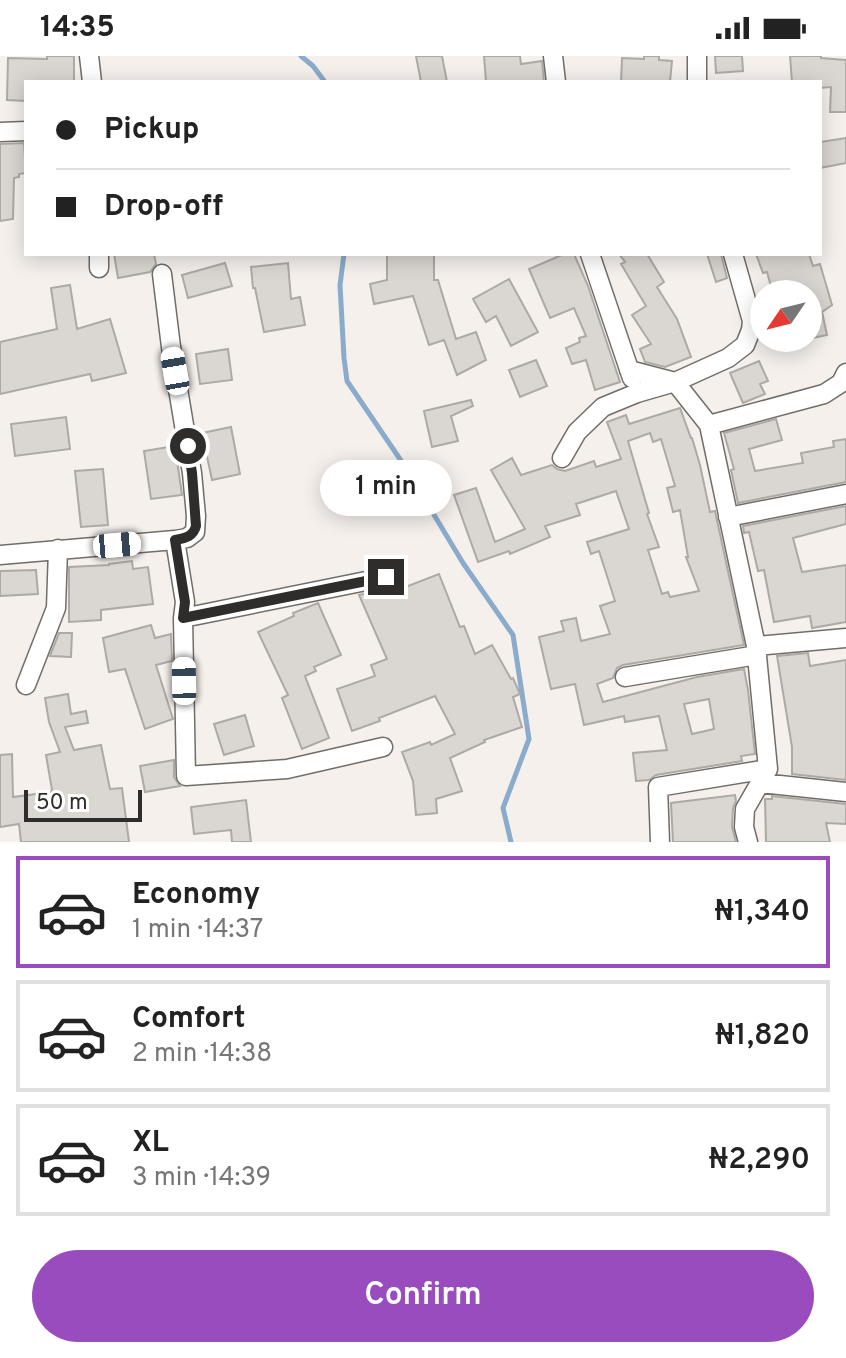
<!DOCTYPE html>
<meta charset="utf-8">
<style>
:root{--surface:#fff;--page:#f2f2f2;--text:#222;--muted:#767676;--line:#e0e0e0;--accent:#984cbe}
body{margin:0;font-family:Overpass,sans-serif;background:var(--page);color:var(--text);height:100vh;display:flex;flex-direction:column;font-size:30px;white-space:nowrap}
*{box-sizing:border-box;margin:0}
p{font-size:26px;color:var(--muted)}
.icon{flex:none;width:44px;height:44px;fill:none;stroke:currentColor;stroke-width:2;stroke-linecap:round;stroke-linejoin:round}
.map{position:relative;height:786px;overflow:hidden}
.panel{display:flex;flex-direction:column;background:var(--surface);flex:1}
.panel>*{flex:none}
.top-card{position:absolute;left:24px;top:24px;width:798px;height:176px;border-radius:0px;box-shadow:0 4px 20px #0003;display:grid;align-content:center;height:176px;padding:0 32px;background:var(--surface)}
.needle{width:52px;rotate:235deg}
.buttons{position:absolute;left:750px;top:224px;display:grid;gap:16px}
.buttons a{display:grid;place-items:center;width:72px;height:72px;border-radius:50%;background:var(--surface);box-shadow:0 4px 20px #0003;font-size:40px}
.scale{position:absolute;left:24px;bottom:20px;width:118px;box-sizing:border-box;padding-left:8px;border:4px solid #2f2d2b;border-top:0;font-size:22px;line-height:28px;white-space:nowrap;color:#2f2d2b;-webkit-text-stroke:6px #fffefd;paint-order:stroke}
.end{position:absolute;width:36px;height:36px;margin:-18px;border:10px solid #2f2d2b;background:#fff;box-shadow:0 0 0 4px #fff}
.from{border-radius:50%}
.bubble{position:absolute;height:56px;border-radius:28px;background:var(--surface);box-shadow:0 4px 20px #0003;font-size:26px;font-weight:600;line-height:56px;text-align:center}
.car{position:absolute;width:24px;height:48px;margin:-24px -12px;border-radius:10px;box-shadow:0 0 6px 2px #0007;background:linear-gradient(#fff 24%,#345 0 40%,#fff 0 76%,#345 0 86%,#fff 0)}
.top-card b{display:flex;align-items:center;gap:28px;height:76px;font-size:30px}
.top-card b+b{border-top:2px solid var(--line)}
.top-card i{width:20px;height:20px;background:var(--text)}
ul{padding:14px 0 0;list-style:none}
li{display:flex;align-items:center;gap:24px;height:112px;margin:0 16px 12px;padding:0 16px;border:4px solid var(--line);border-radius:0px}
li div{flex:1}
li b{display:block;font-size:30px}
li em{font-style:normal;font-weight:600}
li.active{border-color:var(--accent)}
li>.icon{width:72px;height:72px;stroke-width:1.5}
.action{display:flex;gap:16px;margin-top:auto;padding:16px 32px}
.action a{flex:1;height:92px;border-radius:48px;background:var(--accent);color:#fff;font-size:32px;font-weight:600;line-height:92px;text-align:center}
.status{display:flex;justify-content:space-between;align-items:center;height:56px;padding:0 40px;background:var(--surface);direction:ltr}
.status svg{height:22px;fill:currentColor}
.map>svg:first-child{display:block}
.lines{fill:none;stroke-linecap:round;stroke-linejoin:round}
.stream{stroke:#8aabcb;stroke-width:5}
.building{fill:#dad6d1;stroke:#ada9a5;stroke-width:2;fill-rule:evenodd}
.minor-casing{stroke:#716d69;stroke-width:21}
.minor{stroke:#fff;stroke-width:18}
.route{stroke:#2f2d2b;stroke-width:10}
</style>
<div class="status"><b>14:35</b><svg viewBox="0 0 49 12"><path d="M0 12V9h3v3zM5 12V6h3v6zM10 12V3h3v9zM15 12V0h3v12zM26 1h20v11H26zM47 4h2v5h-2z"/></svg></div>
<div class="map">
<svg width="846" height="786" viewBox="0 0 846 786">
<rect width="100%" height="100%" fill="#f5f0ec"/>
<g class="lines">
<path class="stream" d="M301,0L313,10L325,26
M344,198L340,229L344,302L347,325L404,409L463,507L513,579L529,683L503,752L511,786"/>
</g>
<path class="building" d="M47,0H74V26H26V45L7,44L8,2L47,3Z
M416,0H442L447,26H421Z
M484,0H520L521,8L542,5L544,26H486Z
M644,0H659V4L672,5L670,26H621L622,2L644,3Z
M715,0H742L743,15L716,17Z
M790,0H821V2L846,4V56H830L831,31L820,32V26H792Z
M846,82V107L820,112V86Z
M24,87L26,117L19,118V121L14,122L13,163L0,165V88Z
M114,198H154L156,208L150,216L118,222Z
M387,198H434V224H438L456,283L476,276L486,304L457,319L444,284L429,289L413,240L374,248L370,228L387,224Z
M564,198H574L588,230L620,326L595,334L586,304L572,308L566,292L580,286L579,282L586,280L574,252L550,262L529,213Z
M619,198H647L664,226L657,231L677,263L691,301L665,311L645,306L640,293L651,288L632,259L646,250L621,208L625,206Z
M707,198H721L727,222L716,226Z
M756,198H809L813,210L820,208L832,249L822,256L827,279L808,283V238H773L767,216L763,217Z
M225,207L232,230L188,242L182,219Z
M288,207L291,243L300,241L305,269L264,276L255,232H253L251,211Z
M509,223L538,276L511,290L496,260L486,266L473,243Z
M70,229L77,273L110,263L126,317L92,325L90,318L0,338V286L57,273L51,232Z
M228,293L232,324L200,328L196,298Z
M536,304L547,330L520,341L509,314Z
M759,305L768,325L760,328L765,338L743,347L730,317Z
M471,344L473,350L451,360L458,385L432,391L424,355Z
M680,352L691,382H692L700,409L710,456L715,455L744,589L623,609L617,612L613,622L597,628L603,646L697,621L744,613L748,634L755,698L741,700L742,705L656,719L649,724L636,725L633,697L667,694L659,660L625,666L624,660L584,669L575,628L551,633L539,581L564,575L561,565L576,562L581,585L610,578L600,550L615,545L599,495L591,498L587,486L629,473L616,435L576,448L580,459L545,470L550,481L510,498L509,495L478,506L454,439L476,432L495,486L525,473L491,414L512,402L521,419L552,409L557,413L565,415L594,405L596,411L621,403L607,366L626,359L629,368ZM650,377L653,386L661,383L675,430L667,432L673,456L680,454L688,501H686L699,535L670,541L668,536L662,538L648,494L659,491L647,458L649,457L628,385ZM709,643L714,673L692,678L684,648Z
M66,361L70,393L15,400L11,368Z
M776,363L782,384L749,393L755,415L803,407L801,397L834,391L833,385L846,383V426L738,447L731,414L734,413L724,377Z
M231,371L240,418L212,424L202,377Z
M175,390L182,439L151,443L144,395Z
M103,413L108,469L81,471L75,415Z
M846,450V468L793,482L802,516L846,509V566L812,572L810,560L774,566L764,514L758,515L749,476L744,477L743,470Z
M132,505L133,513L148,511L153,548L101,554V564L69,566V511L109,509V508Z
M36,514L38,538L0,540V515Z
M439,518L460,571L464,570L475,598L492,589L511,623L513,622L520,638L513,641L522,671L484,684L485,686L450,702L462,735L436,743L437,757L416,759L413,725L402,696L430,686L431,689L455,678L435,640L379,662L380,665L352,675L337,633L375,620L371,609L387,603L359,539L388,533L390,537Z
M318,547L341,599L314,611L316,615L305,620L329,682L302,693L282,642L288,639L258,576L294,560L293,557Z
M151,569L155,582L171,578V579L172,605L156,609L173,663L145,673L125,613L109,616L103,582Z
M59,577H72L71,601L50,600Z
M808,597L810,610L846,604V724L792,718V691L777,600Z
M68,638L71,658L86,655L88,667L65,671L74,694L101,689L110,733L122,732L129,786H21L19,768L0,771V699L12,698L13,741L51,736L52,734L46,699L60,696L49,666L45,642Z
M245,659L254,690L224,699L214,668Z
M174,704V721L180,730L145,736L140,710Z
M735,739L736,745L733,752L732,771L736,786H673L671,747Z
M772,740L846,748V768L826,767L830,786H766L765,743H772Z
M246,744L251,786H232L231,774L194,778L191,751Z"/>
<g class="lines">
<g class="minor-casing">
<path id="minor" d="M89,0L92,26
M553,0L556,26
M697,26V0
M0,76L26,75
M99,198V212
M590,198L632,322
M629,314L675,326L709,369L756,590L768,713L745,753L744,771L748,786
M709,369L824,338L841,327L846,317
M562,402L577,376L603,351L637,337L675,326L728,302L745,289L751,274L752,265L733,198
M728,461L846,438
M175,484L185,546L183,562L186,720L287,713L383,691
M0,499L175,484L187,482L195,476L196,460L192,417L171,291L162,218
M183,562L386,521
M756,590L846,582
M625,621L757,599
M26,629L56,552L58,493
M761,727L846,736
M660,786L658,731L768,713"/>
</g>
<use href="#minor" class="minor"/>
</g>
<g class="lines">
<path class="route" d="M188,390L192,417L196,470C193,481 185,482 175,484L185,546L183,562L386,521"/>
</g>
</svg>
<div class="buttons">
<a><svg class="needle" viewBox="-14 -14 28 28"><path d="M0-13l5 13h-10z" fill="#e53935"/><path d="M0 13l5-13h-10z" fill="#767676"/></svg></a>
</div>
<div class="scale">50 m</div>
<i class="end from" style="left:188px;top:390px"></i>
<i class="end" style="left:386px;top:521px"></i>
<div class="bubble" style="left:320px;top:404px;width:132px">1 min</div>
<i class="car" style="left:175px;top:315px;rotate:350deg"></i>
<i class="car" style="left:117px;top:489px;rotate:85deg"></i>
<i class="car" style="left:184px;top:625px;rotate:359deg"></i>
<div class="top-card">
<b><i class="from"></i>Pickup</b>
<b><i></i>Drop-off</b>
</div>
</div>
<section class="panel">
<ul>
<li class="active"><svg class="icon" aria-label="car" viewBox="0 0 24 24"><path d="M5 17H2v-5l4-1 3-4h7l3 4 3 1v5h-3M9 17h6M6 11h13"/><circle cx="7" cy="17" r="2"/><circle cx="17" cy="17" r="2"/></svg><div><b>Economy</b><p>1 min · 14:37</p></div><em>₦1,340</em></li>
<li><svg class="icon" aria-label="car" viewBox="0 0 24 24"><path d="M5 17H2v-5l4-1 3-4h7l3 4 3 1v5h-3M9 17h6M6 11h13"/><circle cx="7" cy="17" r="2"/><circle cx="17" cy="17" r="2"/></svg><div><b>Comfort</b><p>2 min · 14:38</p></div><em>₦1,820</em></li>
<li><svg class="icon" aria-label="car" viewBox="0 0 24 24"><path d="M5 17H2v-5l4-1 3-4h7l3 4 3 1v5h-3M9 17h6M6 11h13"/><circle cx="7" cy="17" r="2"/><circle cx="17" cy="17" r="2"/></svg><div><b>XL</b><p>3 min · 14:39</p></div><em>₦2,290</em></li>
</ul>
<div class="action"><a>Confirm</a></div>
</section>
